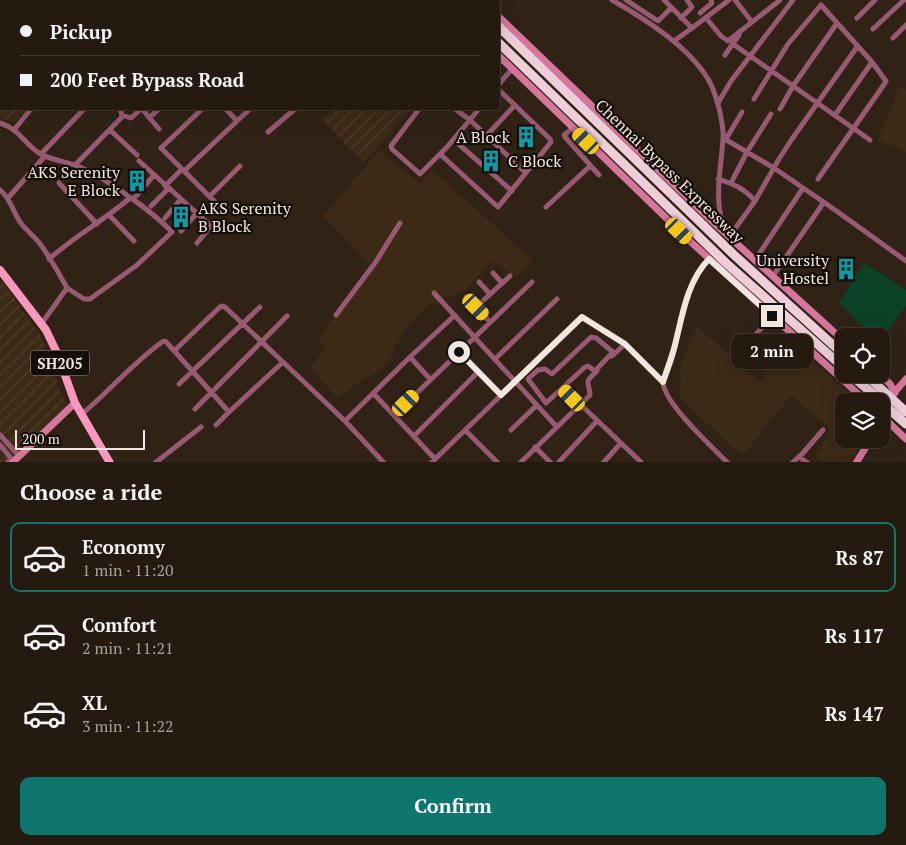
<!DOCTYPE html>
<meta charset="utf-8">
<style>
:root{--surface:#241a10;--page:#2c2319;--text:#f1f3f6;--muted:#a3a19f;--line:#413830;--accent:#0f766e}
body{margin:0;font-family:"PT Serif",serif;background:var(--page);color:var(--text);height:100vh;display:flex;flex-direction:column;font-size:19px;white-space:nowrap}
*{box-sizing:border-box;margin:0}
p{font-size:16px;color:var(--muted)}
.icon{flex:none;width:28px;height:28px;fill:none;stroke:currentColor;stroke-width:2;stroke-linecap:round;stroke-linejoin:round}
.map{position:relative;height:462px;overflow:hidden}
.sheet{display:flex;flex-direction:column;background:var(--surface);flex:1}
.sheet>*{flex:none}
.guide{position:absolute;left:0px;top:0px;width:500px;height:110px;box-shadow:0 5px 20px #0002,0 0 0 1px var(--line);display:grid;align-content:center;height:110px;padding:0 20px;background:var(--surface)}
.fabs{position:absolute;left:835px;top:328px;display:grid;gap:10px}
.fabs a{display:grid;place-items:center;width:55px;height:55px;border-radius:10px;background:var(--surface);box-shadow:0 5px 20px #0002,0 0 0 1px var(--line);font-size:25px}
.scale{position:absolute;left:15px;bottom:12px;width:130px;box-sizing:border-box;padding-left:5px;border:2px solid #f1e7df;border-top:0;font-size:14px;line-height:18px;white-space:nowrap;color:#f1e7df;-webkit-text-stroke:4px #140e08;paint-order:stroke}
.end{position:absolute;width:22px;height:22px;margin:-11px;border:6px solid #f1e7df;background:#111;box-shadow:0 0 0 2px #111}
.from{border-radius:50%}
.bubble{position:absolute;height:35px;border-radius:10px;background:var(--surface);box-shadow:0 5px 20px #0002,0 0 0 1px var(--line);font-size:16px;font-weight:800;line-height:35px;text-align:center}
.car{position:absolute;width:15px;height:30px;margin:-15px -8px;border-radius:6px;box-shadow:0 0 4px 1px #0007;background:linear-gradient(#f5c518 24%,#345 0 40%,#f5c518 0 76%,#345 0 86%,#f5c518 0)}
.guide b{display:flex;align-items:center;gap:18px;height:48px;font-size:19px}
.guide b+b{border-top:1px solid var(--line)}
.guide i{width:12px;height:12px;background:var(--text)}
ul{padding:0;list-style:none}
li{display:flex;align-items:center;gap:15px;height:70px;margin:0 10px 8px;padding:0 10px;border:2px solid transparent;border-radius:10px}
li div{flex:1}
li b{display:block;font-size:19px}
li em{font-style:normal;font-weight:800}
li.current{border-color:var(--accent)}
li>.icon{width:45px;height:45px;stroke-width:1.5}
h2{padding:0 20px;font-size:22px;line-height:60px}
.primary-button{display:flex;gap:10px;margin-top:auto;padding:10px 20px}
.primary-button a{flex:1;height:58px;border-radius:10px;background:var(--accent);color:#fff;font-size:20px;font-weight:800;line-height:58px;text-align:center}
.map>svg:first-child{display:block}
.built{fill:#3c2a17}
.industrial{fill:url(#industrial-furrows)}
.park{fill:#0c4328}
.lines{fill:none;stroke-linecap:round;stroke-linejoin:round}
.street{stroke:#975a72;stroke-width:5}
.secondary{stroke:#d7769d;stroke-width:7}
.primary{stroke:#fb96be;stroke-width:8}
.highway{stroke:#edced9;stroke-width:9}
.route{stroke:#f1e7df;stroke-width:6}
.labels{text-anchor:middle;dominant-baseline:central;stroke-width:4.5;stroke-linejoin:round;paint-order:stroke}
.shield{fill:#140e08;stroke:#afa69e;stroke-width:1}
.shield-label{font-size:15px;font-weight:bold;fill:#f1e7df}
.poi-label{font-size:16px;fill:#f1e7df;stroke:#140e08;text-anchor:end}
.street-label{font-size:16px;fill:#f1e7df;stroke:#140e08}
</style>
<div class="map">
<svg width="906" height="463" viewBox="0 0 906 463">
<defs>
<pattern id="industrial-furrows" width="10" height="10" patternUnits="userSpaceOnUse" patternTransform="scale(1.25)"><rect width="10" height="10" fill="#3c2a17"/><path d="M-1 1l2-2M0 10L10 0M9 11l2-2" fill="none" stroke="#4f3f2d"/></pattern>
</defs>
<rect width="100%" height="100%" fill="#302316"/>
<path class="built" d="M900,85L906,90V152L878,140Z
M380,150L419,183L432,170L533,260L517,277L492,261L464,292L450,296L436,303L429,304L404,331L385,367L361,381L337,398L311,368L325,347L318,340L369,265L323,216Z
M696,326L761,382L785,338L859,401H844V439H865L850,462H823L815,457L830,430L791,395L743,456L688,406L680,397L681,363Z"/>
<path class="industrial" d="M0,0H145L1,1V109H27L15,122L0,119Z
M334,109H412L363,162L322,120Z
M0,278L42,338L60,391L69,407L9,463L0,462Z"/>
<path class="park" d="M864,263L906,290V305L881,342V336H873L839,303Z"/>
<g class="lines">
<path class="street" d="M313,0L314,1
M612,0C645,19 688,46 708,79C714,88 717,101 720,112C721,120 724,129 723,138C721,172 713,198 725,232
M626,0L658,21L671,8
M664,0L692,28L674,41
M735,0L752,22
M150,1V0
M207,1V0
M700,13L712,3L711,0
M681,18L692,7L687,0
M706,18L721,36L728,41L780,0
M857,18L875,0
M692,28L729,0
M873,29L904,0
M893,38L906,25
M733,44L870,140
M725,55L739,35
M499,84L512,69
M754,99L788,44L821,5L872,62L835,115
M718,103L731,81L793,0
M142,109L159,129
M202,109L161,148L224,211
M419,109L391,146L392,149L420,174L447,147L479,109
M455,109L470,120L525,172
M780,109L793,86L837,23
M122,115L131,118L141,109
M150,117L159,109
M237,121L250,109
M0,123C19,129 24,143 39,153C52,161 68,161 82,168C108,180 152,211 172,232L137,265L90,299H84L67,288L42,323
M573,128L564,135L565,137L599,175
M14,130L31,109
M110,130L137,155
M268,132L295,109
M487,135L515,105
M723,138L774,168L838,212L906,261
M726,139L742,112
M454,140L512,191
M41,154L84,109
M440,154L498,207L551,142L550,139L499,90
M139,161L211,226L197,243
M75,165L121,118L122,115L120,109
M184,171L237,121L226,109
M718,179C733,184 744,188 755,201
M818,179L885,83L886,81L872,62
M59,183L97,224
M731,183L747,152L771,114
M165,186L182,169
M0,190C11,199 12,210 20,222C26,230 35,237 41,245C50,258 59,273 67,288
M136,196L154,175
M210,196L240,166
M8,198L45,156
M151,206L168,189
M546,207L590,166
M109,215L134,241
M165,218L180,200
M181,231L196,214
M729,237L755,201L779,159L792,139L857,47
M49,259C75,236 104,220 130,198
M709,259C686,282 683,320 673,350C671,358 663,376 663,383C666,405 711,446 728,463
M755,260L803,188
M493,273L502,283
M773,276L824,202
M479,282L490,294
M434,293L556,426
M466,297L490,322
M476,307L510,276
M336,315L375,263L400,223
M591,337L596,338L613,352L595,371L588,366L585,367L546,403L528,379L538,370L545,369L552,374Z
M745,347L764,365
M742,350L772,316
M612,356L625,344L663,382
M495,359L557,299
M283,362L345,421L384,463
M478,372L501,395
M430,379L410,357L455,315
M179,384L260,307
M562,389L579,405
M373,393L435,459
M580,404L642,463
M195,409L287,316
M82,414C110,390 132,364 162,342L165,341L168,344L229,412L283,362L225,307L221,306L174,351
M394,415L532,282
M345,421L410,357
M216,425L229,412
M465,430L498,463
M511,430L537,405
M0,435L19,456
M414,436L478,372L459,352
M0,445L11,458L7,463
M535,447L551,463
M799,457L808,463
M155,463L201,427
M431,463L582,317L625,344
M520,463L590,395C589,379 583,384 597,371
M558,463L597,421
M603,463L621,443
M792,463L802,454L823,430"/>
<path class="secondary" d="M440,0L441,1
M482,0L483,1
M499,17L714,223L844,341
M499,56L692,243L866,401
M880,374L890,384L895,393
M881,408L906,379
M881,415L906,439
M12,463L75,403
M856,463L871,439"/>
<path class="primary" d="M0,270L46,330L57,353L75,403L110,463"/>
<path class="highway" d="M455,0L456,1
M471,0L472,1
M499,27L733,254L844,355
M499,43L726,263L844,368
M850,374L881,401
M865,374L906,412
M881,402L906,424"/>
</g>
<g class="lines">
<path class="route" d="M459,352L501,395L582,317L625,344L663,382C667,370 672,358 675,345C682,317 687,281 709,259L772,316"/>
</g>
<defs>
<g id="building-bare" transform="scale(1.725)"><path d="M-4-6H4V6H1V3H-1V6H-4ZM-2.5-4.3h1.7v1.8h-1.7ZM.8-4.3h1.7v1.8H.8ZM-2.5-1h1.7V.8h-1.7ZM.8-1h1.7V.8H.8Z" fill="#0f9aa8" stroke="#140e08" stroke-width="2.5" paint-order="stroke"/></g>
</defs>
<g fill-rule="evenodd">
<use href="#building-bare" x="526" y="137"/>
<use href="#building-bare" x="491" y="161"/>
<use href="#building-bare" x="137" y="181"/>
<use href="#building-bare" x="181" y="217"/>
<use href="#building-bare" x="846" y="269"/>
</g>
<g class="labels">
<rect class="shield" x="31" y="350.5" width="58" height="25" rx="4"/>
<g class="shield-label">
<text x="60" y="363">SH205</text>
</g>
<g class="poi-label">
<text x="510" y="137">A Block</text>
<text x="508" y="161" text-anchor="start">C Block</text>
<text x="120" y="172">AKS Serenity<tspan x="120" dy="18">E Block</tspan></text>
<text x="198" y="208" text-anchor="start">AKS Serenity<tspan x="198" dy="18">B Block</tspan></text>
<text x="829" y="260">University<tspan x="829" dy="18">Hostel</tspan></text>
</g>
<g class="street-label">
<text transform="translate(670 171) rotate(44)">Chennai Bypass Expressway</text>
</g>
</g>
</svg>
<div class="fabs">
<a><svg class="icon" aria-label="locate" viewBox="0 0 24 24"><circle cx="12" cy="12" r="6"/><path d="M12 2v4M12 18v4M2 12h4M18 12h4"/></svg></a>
<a><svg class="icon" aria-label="layers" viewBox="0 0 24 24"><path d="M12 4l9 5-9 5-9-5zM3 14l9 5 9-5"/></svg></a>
</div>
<div class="scale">200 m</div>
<i class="end from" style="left:459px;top:352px"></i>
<i class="end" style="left:772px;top:316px"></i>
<div class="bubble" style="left:731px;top:334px;width:82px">2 min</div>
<i class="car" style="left:586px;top:141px;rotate:314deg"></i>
<i class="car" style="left:679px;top:231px;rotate:134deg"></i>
<i class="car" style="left:476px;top:307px;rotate:136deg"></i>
<i class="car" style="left:572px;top:398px;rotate:315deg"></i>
<i class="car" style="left:406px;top:403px;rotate:46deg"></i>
<div class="guide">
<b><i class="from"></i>Pickup</b>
<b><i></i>200 Feet Bypass Road</b>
</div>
</div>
<section class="sheet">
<h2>Choose a ride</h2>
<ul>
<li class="current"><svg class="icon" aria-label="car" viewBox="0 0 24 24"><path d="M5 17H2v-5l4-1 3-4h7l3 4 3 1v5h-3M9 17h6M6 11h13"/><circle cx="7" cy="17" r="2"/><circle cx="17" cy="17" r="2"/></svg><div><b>Economy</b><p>1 min · 11:20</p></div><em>Rs 87</em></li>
<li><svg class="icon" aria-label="car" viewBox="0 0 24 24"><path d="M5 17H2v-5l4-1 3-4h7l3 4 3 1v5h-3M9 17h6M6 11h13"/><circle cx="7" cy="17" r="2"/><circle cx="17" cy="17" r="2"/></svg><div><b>Comfort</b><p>2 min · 11:21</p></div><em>Rs 117</em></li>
<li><svg class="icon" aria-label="car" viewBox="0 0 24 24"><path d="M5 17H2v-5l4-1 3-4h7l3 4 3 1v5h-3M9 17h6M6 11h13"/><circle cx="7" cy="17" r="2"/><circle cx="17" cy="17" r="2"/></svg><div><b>XL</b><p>3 min · 11:22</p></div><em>Rs 147</em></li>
</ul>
<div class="primary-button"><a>Confirm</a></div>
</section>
